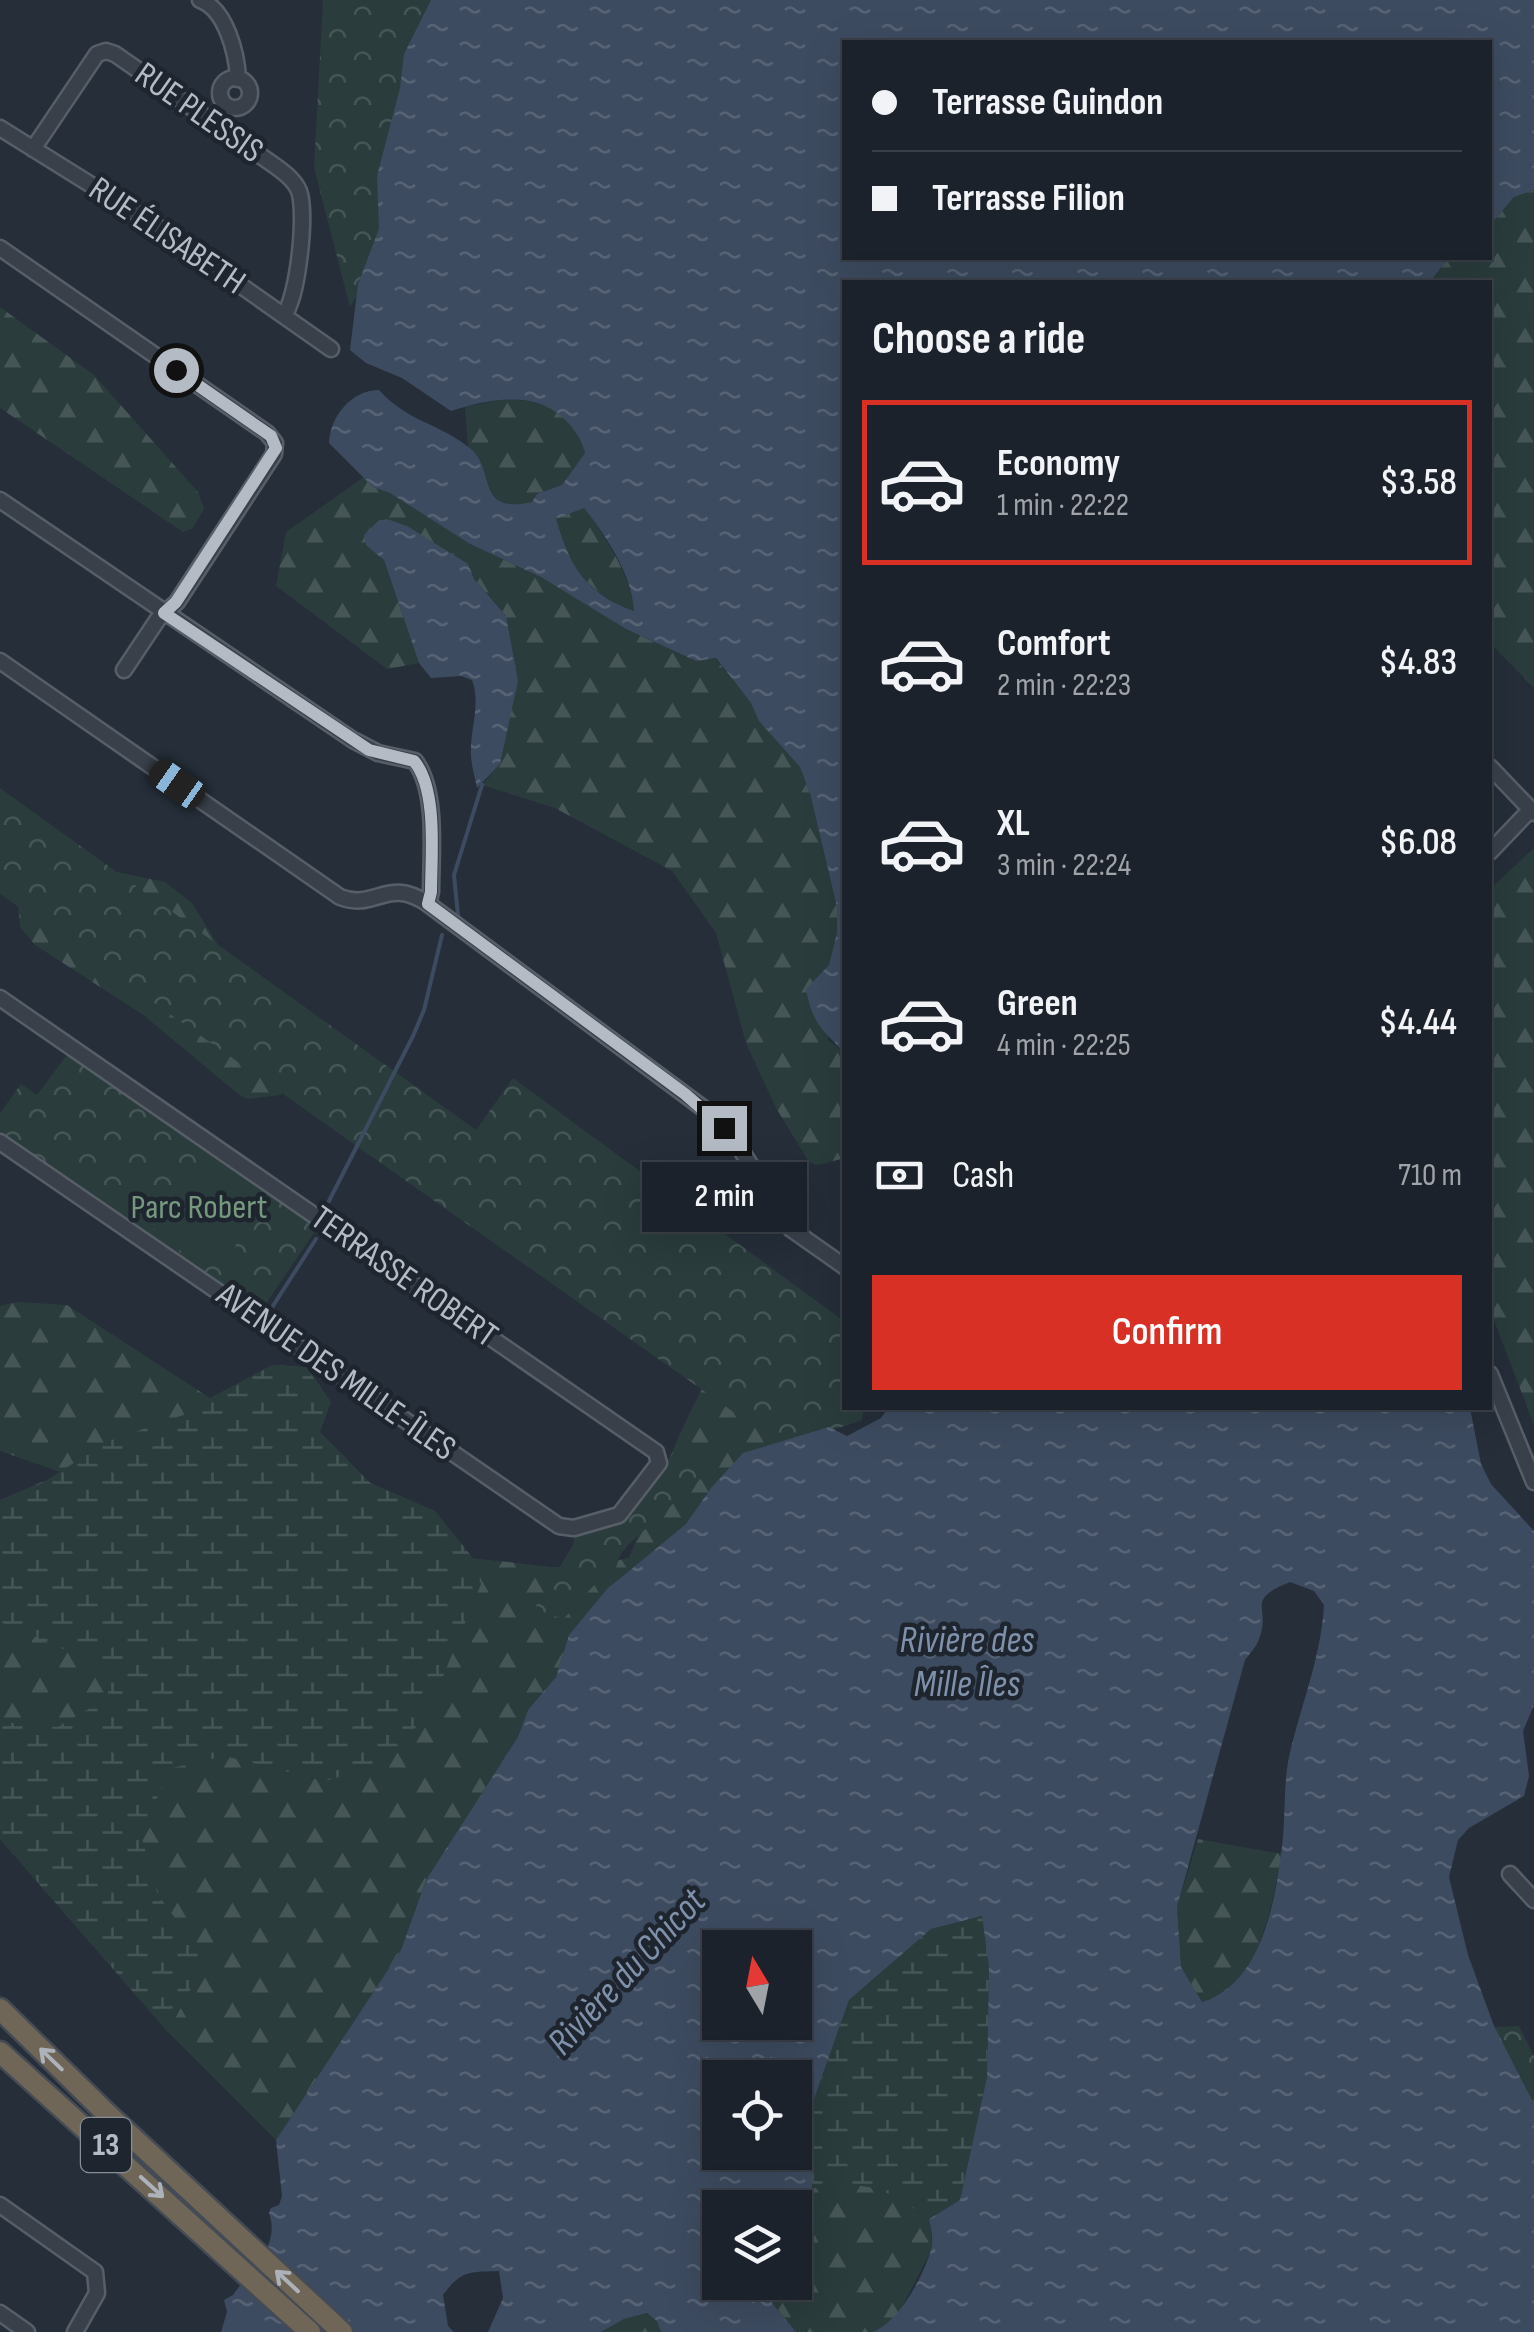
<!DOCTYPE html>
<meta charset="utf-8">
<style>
:root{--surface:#1c222b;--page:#292f37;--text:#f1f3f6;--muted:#a0a4a9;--line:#3a3f47;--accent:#d93025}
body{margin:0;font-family:"Sofia Sans Condensed",sans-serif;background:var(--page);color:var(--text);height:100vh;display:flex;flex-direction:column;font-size:38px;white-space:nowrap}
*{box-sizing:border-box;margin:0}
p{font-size:32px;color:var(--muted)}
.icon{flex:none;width:55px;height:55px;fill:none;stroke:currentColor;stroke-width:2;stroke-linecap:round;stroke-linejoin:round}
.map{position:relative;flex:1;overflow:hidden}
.details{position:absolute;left:842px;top:280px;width:650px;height:1130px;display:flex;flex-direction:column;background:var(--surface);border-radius:0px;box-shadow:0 10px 40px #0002,0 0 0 2px var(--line)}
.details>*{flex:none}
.hud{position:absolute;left:842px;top:40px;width:650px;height:220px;border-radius:0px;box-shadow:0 10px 40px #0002,0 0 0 2px var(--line);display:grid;align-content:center;height:220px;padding:0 30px;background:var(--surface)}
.needle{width:65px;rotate:350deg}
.controls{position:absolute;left:702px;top:1930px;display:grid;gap:20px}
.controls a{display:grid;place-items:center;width:110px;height:110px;border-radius:0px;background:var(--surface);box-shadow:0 10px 40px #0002,0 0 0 2px var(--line);font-size:50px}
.end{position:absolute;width:45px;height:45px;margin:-22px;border:12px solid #b4bbc5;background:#111;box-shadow:0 0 0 5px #111}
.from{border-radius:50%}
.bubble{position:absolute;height:70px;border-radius:0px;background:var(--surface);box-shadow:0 10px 40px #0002,0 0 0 2px var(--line);font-size:32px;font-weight:600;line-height:70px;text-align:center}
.car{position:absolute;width:30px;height:60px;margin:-30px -15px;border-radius:12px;box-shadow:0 0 8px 2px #0007;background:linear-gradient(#222 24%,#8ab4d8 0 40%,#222 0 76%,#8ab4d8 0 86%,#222 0)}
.hud b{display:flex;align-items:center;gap:35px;height:95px;font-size:38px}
.hud b+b{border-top:2px solid var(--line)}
.hud i{width:25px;height:25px;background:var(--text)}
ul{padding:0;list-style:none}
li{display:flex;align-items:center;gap:30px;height:165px;margin:0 20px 15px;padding:0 10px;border:5px solid transparent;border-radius:0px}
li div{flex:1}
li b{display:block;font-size:38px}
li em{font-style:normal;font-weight:600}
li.active{border-color:var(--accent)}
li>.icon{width:90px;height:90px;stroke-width:1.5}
h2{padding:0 30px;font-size:45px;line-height:120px}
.pay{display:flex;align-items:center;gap:25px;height:110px;padding:0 30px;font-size:38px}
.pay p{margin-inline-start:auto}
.cta{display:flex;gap:20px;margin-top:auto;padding:20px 30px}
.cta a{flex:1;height:115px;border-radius:0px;background:var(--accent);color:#fff;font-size:40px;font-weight:600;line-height:115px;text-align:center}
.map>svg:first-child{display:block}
.forest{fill:url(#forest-firs)}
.wetland{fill:url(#wetland-marsh)}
.park{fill:url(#park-crowns)}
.pitch{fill:#2a3c3c}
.water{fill:url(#water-ripples);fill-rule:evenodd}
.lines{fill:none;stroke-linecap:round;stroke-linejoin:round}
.stream{stroke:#3d4b60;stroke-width:4}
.minor-casing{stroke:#575e68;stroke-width:19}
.highway-casing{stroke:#444b55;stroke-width:25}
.minor{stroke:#39404a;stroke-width:14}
.highway{stroke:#6f6657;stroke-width:20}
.oneway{stroke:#adb2ba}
.route{stroke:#b4bbc5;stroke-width:12}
.labels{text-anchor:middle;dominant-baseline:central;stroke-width:9;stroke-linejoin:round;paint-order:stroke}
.shield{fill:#1e252f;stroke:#878e98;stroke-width:2.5}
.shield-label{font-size:32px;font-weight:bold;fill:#b4bbc5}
.street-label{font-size:35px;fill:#b4bbc5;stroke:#1e252f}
.park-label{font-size:35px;fill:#75987e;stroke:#1e252f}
.water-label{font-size:38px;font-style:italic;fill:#7f91aa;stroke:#1e252f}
</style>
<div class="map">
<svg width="1534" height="2332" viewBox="0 0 1534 2332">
<defs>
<pattern id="forest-firs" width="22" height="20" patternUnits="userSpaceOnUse" patternTransform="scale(2.5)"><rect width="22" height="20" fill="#2a3c3c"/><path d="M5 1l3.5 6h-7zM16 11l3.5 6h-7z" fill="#465657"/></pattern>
<pattern id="wetland-marsh" width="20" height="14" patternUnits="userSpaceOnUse" patternTransform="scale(2.5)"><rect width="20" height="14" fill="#2a3c3c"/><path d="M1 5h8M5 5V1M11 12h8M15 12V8" fill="none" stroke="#465657"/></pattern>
<pattern id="park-crowns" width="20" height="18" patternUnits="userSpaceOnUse" patternTransform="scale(2.5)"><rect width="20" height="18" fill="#2a3c3c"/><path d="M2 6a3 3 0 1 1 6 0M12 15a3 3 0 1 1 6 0" fill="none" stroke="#465657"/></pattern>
<pattern id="water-ripples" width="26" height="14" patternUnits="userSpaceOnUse" patternTransform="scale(2.5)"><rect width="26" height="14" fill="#3d4b60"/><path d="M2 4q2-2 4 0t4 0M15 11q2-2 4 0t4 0" fill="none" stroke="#576375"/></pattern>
</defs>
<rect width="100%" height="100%" fill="#252e39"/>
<path class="forest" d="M1534,190V688L1490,643V282H1430L1448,258H1490V225L1514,197Z
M0,307L94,375L198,492L204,509L192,529L183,532L0,408Z
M506,399C543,401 577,411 585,453L562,485L537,494L532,502C474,515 497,466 468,447L465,407Z
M364,477L373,487L390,493L470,544L541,577L626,629L695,661L715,658L751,703L760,721L800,767L810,793L837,907V933L829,965L828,1040L845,1053V1158L818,1165L809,1162L776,1108L746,1043L716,933L672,871L555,808L482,785L500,764L506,616L474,579L468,564L366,545L384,560L419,663L387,669L276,586L286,532Z
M584,508C607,539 629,573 635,611C584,591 571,569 555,519Z
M1534,848V1425L1490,1310V889Z
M26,853L165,882L192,903L276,1038L283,1065L281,1095L247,1099L238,1094L142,1014L35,945L20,927L14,857Z
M17,1302L67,1305L210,1398L272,1365L306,1367L331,1402L320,1432L370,1483L435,1511L472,1558L587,1571L629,1557C654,1500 673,1442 703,1387L829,1427L711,1488L686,1524L607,1589L569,1635L556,1677L528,1710L518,1737L426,1880L401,1950L276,2140L168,2032L0,1839V1500L63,1473L0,1451V1306Z
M1198,1839L1282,1854C1270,1907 1263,1983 1202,2002L1180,1967L1177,1907Z
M853,2183L890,2192L929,2219L933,2247L900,2311L885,2327L873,2332H796L772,2303L766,2283L795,2282V2212L812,2188Z
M648,2313L658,2321L661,2332H601L624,2319Z"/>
<path class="wetland" d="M272,1365L306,1367L331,1402L320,1432L370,1483L435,1511L473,1558L481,1584L434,1698L407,1741L374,1768L324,1781L225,1756L172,1768L140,1832L158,1895L206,1960L168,2032L0,1839V1722L57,1727L110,1697L96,1663L0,1622V1500L42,1483L109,1441L189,1413Z
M983,1916L989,1967L987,2077L960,2200L929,2219C881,2186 871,2181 812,2188L814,2099L849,2000L931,1929Z"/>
<path class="park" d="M323,0H460L390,244L350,307L314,168Z
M0,788L476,1130L513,1078L845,1322V1408H864L862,1420L783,1447L0,894Z
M69,1052L320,1224L259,1314L0,1136V1113L21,1084L37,1095Z
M674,1452L706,1474L629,1544L620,1555L615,1571C593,1580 581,1603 563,1619L534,1609L573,1545L575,1533L627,1516Z
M1519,2026L1534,2056V2104L1494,2027Z"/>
<path class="pitch" d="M220,1173L240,1177L265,1191L226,1263L201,1268L140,1217C156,1186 187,1173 220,1173Z"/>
<path class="water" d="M431,0H1534V190L1514,197L1490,225V42H845V258H1448L1430,282H845V1053C821,1029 813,1024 806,989L829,965L837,933V907L810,793L800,767L759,721L751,703L716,658L696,661L626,629L541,577L470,544L390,493L373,487L329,443C330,416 352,390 379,390C408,422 439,423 471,449C496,470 475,515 532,502L537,494L562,485L585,453C582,441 578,435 570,425C540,389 492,398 451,411L402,378L366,363L350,350L358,284L379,229L377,176L400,88L404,54ZM584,508C606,536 632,574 634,611C585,593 570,567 556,519Z
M387,519L407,526L468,564L474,579L506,616L518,681L500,764L477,788C475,777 471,765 471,754C470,728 481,704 472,680L461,676L431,678L419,663L384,560L366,545L364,535L378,521Z
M888,1408H1470L1481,1464L1491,1484L1534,1531V1705L1523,1731L1529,1776L1524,1796L1469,1828L1458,1840L1449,1877L1468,1955L1494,2026L1534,2104V2332H873C899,2322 923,2277 931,2250C934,2241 931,2229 929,2219L960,2200L987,2077L989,1967L982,1916L931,1929L849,2000L814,2099L812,2188L795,2212V2208H720V2282L766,2283L772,2303L796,2332H661L657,2321L647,2313L624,2319L601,2332H488L503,2298L499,2271C470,2272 461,2270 443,2295L448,2326L454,2332H221L227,2312L224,2300L233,2295C251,2269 281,2246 269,2213L271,2208L279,2205L282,2196L276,2140L401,1950L426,1880L518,1737L528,1710L556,1677L569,1635L607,1589L686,1524L711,1488L743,1453L829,1427L847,1436L881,1418ZM1290,1582L1314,1591L1324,1605C1321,1660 1299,1709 1288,1762C1283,1792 1286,1824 1281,1854C1274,1907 1260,1984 1202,2002L1181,1967L1177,1907L1245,1660C1250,1653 1257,1646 1259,1639C1272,1607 1243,1601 1290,1582ZM720,1948H795V2022H720ZM720,2078H795V2152H720Z"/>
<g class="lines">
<path class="stream" d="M458,915L454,875L482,785
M329,1201L413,1036L424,1010L442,935
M269,1312L316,1239"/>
<g class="minor-casing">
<path id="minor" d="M200,0C226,9 237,54 238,79
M220 93a15 15 0 1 1 30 0a15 15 0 1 1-30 0Z
M0,128L149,221L331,349
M33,149L97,54L106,51L115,54L271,163C281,170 294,179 299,191C307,213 298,297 284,315
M0,248L267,433L275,443L274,454L177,602L158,619L124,670
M0,500L353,740L378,753L415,761C438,792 431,855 431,892L428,904
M0,661L340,897C376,911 387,876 428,904L707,1111L736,1142L791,1229L845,1267
M1490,767L1534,813
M1490,852L1531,809
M0,998L656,1452L659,1463L619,1515L574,1528L559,1526L0,1142
M1490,1374L1534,1482
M1510,1874L1534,1900
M0,2205L95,2272L97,2293L75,2332
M0,2313L27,2332"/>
</g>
<g class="highway-casing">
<path id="highway" d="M0,2009L102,2109L342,2332
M0,2052L310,2332"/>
</g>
<use href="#minor" class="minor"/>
<use href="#highway" class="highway"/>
</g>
<defs><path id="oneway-shaft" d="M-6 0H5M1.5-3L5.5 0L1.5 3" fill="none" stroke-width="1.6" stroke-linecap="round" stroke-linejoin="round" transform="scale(2.5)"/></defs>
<g class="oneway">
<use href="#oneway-shaft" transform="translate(51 2059) rotate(-136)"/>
<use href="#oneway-shaft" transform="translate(152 2187) rotate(42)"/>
<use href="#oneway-shaft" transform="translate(287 2281) rotate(-137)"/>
</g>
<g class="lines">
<path class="route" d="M176,370L271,436L276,448L176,602L164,613L369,750L414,761C438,790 431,856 431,892L428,904L685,1094L724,1128"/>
</g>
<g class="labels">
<rect class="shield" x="81" y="2118" width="50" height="54" rx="8"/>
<g class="shield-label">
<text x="106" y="2145">13</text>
</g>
<g class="street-label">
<text transform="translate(199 113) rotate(35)">RUE PLESSIS</text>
<text transform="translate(167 236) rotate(34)">RUE ÉLISABETH</text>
<text transform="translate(404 1277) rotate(35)">TERRASSE ROBERT</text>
<text transform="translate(336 1372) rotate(35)">AVENUE DES MILLE-ÎLES</text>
</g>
<g class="park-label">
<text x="199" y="1207">Parc Robert</text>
</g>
<g class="water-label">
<text x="967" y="1640">Rivière des<tspan x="967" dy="44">Mille Îles</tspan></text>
<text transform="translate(627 1972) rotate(-47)">Rivière du Chicot</text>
</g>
</g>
</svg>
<div class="controls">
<a><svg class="needle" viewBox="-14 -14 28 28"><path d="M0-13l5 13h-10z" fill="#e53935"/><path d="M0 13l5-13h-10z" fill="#a0a4a9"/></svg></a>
<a><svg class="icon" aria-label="locate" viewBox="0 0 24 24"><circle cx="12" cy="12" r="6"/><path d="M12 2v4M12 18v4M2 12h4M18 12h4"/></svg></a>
<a><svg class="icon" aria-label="layers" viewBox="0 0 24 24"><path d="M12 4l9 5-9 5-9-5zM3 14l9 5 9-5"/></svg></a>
</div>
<i class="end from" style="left:176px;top:370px"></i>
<i class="end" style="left:724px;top:1128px"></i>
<div class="bubble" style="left:642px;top:1162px;width:165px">2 min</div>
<i class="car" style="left:177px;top:784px;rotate:305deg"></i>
<div class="hud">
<b><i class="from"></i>Terrasse Guindon</b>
<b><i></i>Terrasse Filion</b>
</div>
<section class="details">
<h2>Choose a ride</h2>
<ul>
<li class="active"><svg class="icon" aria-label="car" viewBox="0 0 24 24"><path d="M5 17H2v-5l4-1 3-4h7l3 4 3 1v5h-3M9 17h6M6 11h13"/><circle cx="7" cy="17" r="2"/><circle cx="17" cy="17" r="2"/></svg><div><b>Economy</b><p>1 min · 22:22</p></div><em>$3.58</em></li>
<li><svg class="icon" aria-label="car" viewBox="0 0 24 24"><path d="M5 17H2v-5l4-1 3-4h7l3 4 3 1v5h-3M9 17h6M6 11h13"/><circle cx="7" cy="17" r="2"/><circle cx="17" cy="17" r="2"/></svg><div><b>Comfort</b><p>2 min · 22:23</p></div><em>$4.83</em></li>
<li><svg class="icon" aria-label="car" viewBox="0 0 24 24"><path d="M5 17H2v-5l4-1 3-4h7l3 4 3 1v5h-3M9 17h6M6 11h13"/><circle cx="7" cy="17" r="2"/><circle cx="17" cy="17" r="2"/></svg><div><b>XL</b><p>3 min · 22:24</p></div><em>$6.08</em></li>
<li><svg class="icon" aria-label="car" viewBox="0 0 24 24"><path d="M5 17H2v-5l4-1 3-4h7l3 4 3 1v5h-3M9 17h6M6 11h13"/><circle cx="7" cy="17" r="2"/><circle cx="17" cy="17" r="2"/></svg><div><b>Green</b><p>4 min · 22:25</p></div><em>$4.44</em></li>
</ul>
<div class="pay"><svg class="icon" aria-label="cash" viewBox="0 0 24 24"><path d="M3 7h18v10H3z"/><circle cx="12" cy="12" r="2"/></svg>Cash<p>710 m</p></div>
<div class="cta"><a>Confirm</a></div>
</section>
</div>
